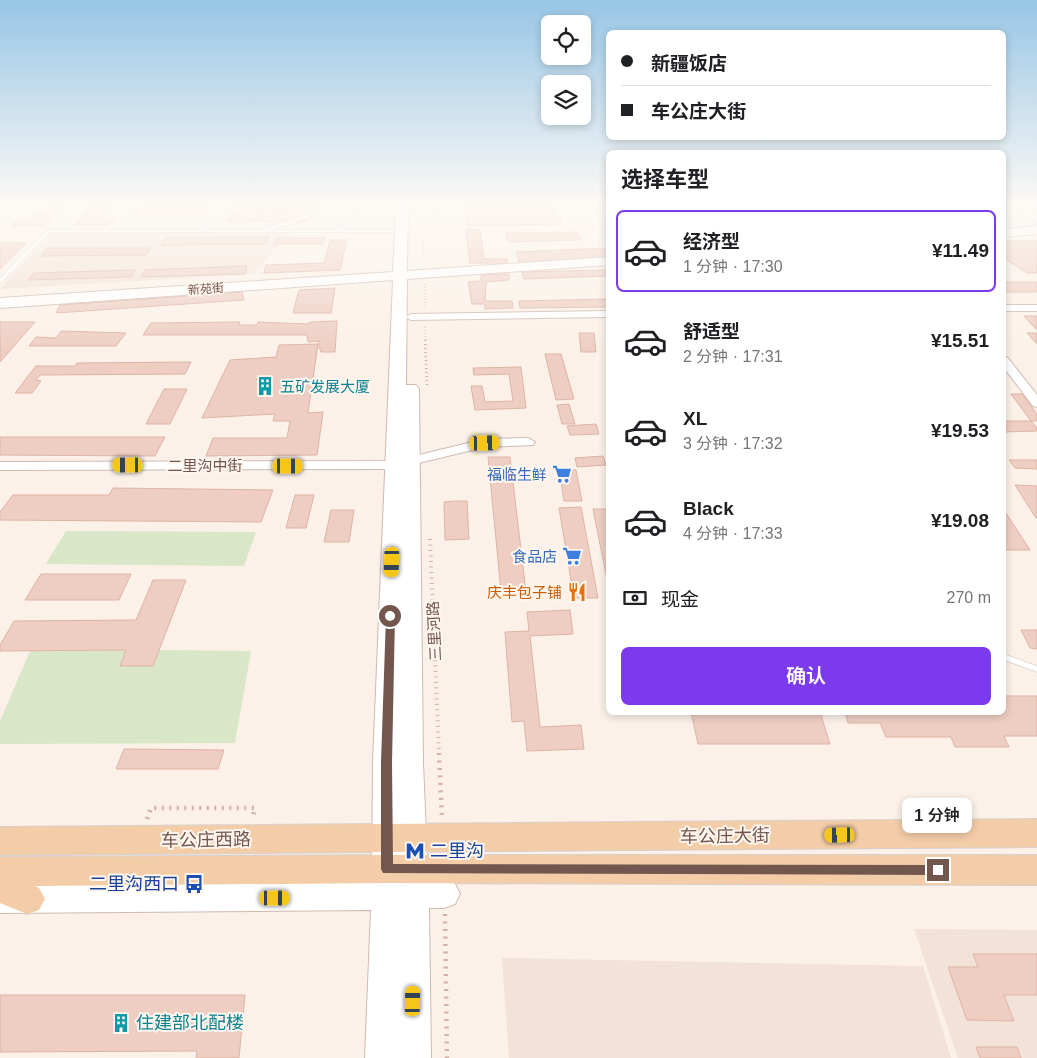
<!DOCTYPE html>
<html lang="zh">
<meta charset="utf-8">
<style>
:root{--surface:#fff;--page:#f6f6f6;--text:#202124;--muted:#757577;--line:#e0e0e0;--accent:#7c3aed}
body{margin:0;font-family:Helvetica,"Noto Sans SC",sans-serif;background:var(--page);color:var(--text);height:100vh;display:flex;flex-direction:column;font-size:19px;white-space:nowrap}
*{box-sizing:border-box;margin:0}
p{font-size:16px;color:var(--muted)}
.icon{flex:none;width:28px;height:28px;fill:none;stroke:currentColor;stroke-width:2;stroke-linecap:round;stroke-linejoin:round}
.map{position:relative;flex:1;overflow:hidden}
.details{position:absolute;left:606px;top:150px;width:400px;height:565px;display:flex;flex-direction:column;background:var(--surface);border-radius:8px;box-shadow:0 2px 8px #0003}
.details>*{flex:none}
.hud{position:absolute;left:606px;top:30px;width:400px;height:110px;border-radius:8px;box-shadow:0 2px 8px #0003;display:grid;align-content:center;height:110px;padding:0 15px;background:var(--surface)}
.controls{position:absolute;left:541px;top:15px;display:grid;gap:10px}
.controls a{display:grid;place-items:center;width:50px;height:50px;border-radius:8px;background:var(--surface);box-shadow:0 2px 8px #0003;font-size:25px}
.end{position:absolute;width:22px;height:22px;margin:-11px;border:6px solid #73564e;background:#fff;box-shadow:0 0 0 2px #fff}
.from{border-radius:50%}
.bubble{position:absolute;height:35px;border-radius:8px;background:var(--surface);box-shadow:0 2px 8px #0003;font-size:16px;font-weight:600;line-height:35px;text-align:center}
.car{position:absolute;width:15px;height:30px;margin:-15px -8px;border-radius:6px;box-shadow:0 0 4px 1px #0007;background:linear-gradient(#f5c518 24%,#345 0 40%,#f5c518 0 76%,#345 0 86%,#f5c518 0)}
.hud b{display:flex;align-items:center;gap:18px;height:48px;font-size:19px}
.hud b+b{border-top:1px solid var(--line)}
.hud i{width:12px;height:12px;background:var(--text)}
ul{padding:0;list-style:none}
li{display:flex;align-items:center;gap:15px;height:82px;margin:0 10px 8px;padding:0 5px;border:2px solid transparent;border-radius:8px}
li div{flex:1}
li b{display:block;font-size:19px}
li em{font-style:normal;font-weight:600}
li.current{border-color:var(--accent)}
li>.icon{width:45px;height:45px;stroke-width:1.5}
h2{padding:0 15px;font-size:22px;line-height:60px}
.pay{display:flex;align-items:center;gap:12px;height:55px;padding:0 15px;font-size:19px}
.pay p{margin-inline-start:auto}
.cta{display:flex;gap:10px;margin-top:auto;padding:10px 15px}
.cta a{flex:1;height:58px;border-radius:8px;background:var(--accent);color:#fff;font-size:20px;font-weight:600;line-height:58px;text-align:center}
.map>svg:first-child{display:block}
.residential{fill:#f2e2d7}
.green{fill:#d9e7c8}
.building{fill:#eecec2;stroke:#dfb3a4}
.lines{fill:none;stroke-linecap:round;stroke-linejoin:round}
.lane-casing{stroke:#cebab2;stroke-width:1}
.street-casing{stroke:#cebab2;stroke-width:2}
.secondary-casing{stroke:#d0bab0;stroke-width:2}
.primary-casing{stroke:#d8d0cd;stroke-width:2}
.path-far3{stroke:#d3b1a5;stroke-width:2;stroke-dasharray:0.5 2.5;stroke-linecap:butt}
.path-far2{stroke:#d3b1a5;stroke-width:2.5;stroke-dasharray:1 3;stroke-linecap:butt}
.path-far1{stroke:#d3b1a5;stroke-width:4;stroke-dasharray:1 4.5;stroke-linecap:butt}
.path{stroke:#d3b1a5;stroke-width:4.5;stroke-dasharray:2 5.5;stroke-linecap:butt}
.lane{fill:#fff;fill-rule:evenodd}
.street{fill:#fff;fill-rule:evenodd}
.secondary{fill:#fff;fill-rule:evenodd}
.primary{fill:#f3cda7;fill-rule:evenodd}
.route{fill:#73564e}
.labels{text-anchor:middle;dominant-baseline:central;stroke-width:4;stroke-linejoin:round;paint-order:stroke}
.far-street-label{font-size:12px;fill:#73564e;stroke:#fef6ef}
.culture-label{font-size:15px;fill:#0d838f;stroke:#fef6ef;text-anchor:start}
.street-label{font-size:15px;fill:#73564e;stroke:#fef6ef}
.shop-label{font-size:15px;fill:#366cbe;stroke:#fef6ef;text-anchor:end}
.food-label{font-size:15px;fill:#c56008;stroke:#fef6ef;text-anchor:end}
.near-street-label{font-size:18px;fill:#73564e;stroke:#fef6ef}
.near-transit-label{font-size:18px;fill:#164399;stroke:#fef6ef;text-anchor:start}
.near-culture-label{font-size:18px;fill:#0d838f;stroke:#fef6ef;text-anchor:start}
</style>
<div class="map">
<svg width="1037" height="1058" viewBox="0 0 1037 1058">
<rect width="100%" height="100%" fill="#fbf1e8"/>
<path class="residential" d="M290,231L254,274L0,289L51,232Z
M914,929L1037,930V1058H958Z
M502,958L923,966L951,1058H509Z"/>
<path class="green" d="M66,531L256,532L244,566L46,564Z
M126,650L120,666L159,650L251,651L235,743L0,744V721L30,651Z"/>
<path class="building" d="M48,204H66L44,226H11L18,219L31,220Z
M92,204H113L101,218H116L107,225H75Z
M143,204H211L204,215L134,214Z
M238,204H264L266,205L262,207L265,208L261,209L263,210L259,211L262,212L258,213L261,214L257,215L260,216L256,217L258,218L254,219L257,220L240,224L227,220L231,219L228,218L232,217L229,216L234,215L231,214L236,211L233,210L238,208H235L239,207L237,206L240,205Z
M259,204H301L286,209L269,208Z
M264,204H319L307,222H264L254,219L260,216L257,215L261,214L258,213L262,212L259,211L265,208L262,207L265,206Z
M474,204H551L555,216H560L562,224L466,226V205Z
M466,229H480L484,259H507L508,266H489L487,263H470Z
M577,232L580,240L508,242L506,233Z
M269,237L265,244L161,245L166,238Z
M276,238H325L322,244H273Z
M330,240H347L340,270L264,273L266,265L324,263Z
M1004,241H1037V273H1027L1008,261L1004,256Z
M0,243H26L0,269Z
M47,248H151L146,255L41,256Z
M609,248V258L573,259L574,261L520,263L516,252Z
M247,266L245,274L141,277L145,270Z
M135,270L131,277L28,280L34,273Z
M609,270V276L524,279L522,272Z
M509,274V280L486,282L485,301H512L513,308L485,309V304H472L468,282L480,281L482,275Z
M1004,279L1006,282H1037V292H1004Z
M335,288L331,313H293L299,290Z
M242,292L244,300L56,313L60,305Z
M609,299V307L520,308L519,301Z
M1024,316H1037V329L1035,328Z
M337,321L335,352H321L318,344L320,341L308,342L307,335H143L151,323L240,322L239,325H257L258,322L307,324L310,322Z
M0,322H35L0,362Z
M61,331L126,333L116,346H29L36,337L56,338Z
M579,333H594L596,352H581Z
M1027,333H1037V344Z
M318,344L308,413L323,412L317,455L206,456L213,438H287L290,421H273L275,414L202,418L230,360L276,357L279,345Z
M545,354H561L574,399L556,400Z
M191,362L185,374L40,375L36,380L41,381L32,393H15L36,366H75L77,363Z
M521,367L526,408L475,410L471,386H482L485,402L513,401L509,374L474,375L473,368Z
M164,389H187L170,424H146Z
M1011,394H1022L1037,414V421H1031Z
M569,404L575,424H562L557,405Z
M1004,421H1031L1037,428V431L1004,432Z
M596,424L599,434L570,435L567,426Z
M0,437H165L155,456L0,455Z
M603,456L606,465L577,467L575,458Z
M488,457H510L526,592L501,591Z
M1009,460H1037V469L1015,468Z
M559,470H576L582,501H564Z
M1015,485L1037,486V518H1036Z
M113,488L273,490L261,522L0,520V512L13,495H109Z
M295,495H314L306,528H286Z
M456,501H467L469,539L445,540L444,502Z
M581,507L598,598H574L559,508Z
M593,509H609V584H608Z
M331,510H354L349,542H324Z
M1004,510L1030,550H1004Z
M41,574H131L119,600H25Z
M153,580H186L153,666H120L126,650L0,651V645L14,621L136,620Z
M570,610L573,634L530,636L540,727L581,725L584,749L527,751L524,721L512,722L505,632L529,631L527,612Z
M1021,630H1037V649L1030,648Z
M1004,696H1037V736H1004L1009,747H955L951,737H886L880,723H848L845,712H1004Z
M691,712H820L830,744H698Z
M124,749L224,750L218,769H116Z
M973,954H1037V995H1004L1014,1021L967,1020L948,967H978Z
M0,995H245L239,1058H196L197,1051L0,1052Z
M976,1047H1017L1021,1058H980Z"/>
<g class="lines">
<g class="lane-casing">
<path id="lane" d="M221,204H225L208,230H266V228L340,204H347L271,230H337L345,226L351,206L348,204H355L349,227L344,230H410L412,231L410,232H50L2,282L0,283V278L47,230H204Z
M1004,654L1037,666V672L1004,660Z"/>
</g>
<g class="street-casing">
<path id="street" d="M1012,204H1022L1037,216V223Z
M1004,305H1037V311H1004Z
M609,311V317L411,320L406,317L411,314Z
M1004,356L1008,358L1037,395V407L1033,406L1004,368Z
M528,438L535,442L533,445L485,447L394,469L0,470V462L394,461L485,439Z"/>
</g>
<g class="secondary-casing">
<path id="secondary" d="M396,204H408L407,271L609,257V265L407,279L406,385H416L419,389L423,763L428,881L444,880L455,884L460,894L455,904L444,908H429L431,1058H365L371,910L0,913V885L372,882L373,762L393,280L0,308V298L393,272Z
M1037,226V234L1004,237V229Z"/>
</g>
<g class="primary-casing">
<path id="primary" d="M1037,819V847L0,855V827Z
M387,855H1037V885L387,883L35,886L39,888L45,899L39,910L27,914L0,903V857Z"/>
</g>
<path class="path-far3" d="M422,204L424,263
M438,217V210L442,204
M425,284V308
M425,327L426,342"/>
<path class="path-far2" d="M425,340L427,385"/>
<path class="path-far1" d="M430,539L439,754"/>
<path class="path" d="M439,753L442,817
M147,819L151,808H255L252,819
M445,914L447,1058"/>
<use href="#lane" class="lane"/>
<use href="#street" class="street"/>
<use href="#secondary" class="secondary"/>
<use href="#primary" class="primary"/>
</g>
<linearGradient id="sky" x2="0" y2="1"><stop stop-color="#97c6e6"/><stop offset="0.58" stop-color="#fdf9f5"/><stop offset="1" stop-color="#fdf9f5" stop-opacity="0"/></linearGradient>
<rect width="1037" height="352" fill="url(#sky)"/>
<path class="route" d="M390,613L395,616L392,762L393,864L938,865L943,866L944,870L943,873L938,875L383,873L381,869V762L386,616Z"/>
<defs>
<g id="building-bare" transform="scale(1.5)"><path d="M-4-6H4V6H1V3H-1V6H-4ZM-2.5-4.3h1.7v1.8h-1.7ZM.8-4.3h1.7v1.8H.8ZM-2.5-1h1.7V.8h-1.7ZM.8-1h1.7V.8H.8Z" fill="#0f9aa8" stroke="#fef6ef" stroke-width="2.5" paint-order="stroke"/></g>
<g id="supermarket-bare" transform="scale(1.5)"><path d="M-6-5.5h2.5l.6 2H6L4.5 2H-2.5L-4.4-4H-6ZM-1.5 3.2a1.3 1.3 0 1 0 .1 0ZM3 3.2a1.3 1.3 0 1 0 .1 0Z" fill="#3f7fe0" stroke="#fef6ef" stroke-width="2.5" paint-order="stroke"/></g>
<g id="restaurant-bare" transform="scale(1.5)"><path d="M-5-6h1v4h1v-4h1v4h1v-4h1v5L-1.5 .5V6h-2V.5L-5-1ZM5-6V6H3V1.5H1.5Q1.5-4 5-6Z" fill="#e8710a" stroke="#fef6ef" stroke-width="2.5" paint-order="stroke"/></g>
<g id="metro-bare" transform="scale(1.5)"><path d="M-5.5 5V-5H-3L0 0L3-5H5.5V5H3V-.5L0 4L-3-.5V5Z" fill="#1a4fb4" stroke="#fef6ef" stroke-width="2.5" paint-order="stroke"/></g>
<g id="bus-bare" transform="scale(1.5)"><path d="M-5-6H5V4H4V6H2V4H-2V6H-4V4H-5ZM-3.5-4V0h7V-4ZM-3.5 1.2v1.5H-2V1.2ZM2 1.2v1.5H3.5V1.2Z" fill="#1a4fb4" stroke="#fef6ef" stroke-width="2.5" paint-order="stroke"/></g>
</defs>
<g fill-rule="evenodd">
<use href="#building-bare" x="265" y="386"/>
<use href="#supermarket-bare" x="562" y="474"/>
<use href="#supermarket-bare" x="572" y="556"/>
<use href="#restaurant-bare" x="577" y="592"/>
<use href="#metro-bare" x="415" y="851"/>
<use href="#bus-bare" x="194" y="884"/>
<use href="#building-bare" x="121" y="1023"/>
</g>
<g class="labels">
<g class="far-street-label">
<text transform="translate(206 289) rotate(-4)">新苑街</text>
</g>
<g class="culture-label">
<text x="280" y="386">五矿发展大厦</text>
</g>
<g class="street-label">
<text x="205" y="465">二里沟中街</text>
<text transform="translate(434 631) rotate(-93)">三里河路</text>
</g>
<g class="shop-label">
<text x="547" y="474">福临生鲜</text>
<text x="557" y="556">食品店</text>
</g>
<g class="food-label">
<text x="562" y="592">庆丰包子铺</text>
</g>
<g class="near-street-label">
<text transform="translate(725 836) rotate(-1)">车公庄大街</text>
<text transform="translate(206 840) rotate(-1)">车公庄西路</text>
</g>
<g class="near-transit-label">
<text x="430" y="851">二里沟</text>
<text x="179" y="884" text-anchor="end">二里沟西口</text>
</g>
<g class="near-culture-label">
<text x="136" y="1023">住建部北配楼</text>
</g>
</g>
</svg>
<div class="controls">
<a><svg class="icon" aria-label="locate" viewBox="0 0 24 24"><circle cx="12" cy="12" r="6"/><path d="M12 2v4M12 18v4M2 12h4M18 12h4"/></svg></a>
<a><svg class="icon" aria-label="layers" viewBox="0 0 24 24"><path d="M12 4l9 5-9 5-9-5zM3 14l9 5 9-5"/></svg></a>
</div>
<i class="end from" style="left:390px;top:616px"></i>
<i class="end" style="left:938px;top:870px"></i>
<div class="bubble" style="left:902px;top:798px;width:70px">1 分钟</div>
<i class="car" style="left:485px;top:443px;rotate:88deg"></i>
<i class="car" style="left:128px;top:465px;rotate:270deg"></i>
<i class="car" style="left:288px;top:466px;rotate:90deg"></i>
<i class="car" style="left:392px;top:562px;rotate:182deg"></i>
<i class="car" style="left:840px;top:835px;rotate:269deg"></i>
<i class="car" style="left:275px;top:898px;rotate:90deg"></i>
<i class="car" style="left:413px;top:1001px;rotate:1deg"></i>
<div class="hud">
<b><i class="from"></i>新疆饭店</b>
<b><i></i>车公庄大街</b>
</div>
<section class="details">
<h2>选择车型</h2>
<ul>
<li class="current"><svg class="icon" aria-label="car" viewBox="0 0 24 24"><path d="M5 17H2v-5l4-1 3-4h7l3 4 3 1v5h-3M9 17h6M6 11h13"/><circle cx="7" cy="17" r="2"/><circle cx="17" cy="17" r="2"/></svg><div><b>经济型</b><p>1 分钟 · 17:30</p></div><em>¥11.49</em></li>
<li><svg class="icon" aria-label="car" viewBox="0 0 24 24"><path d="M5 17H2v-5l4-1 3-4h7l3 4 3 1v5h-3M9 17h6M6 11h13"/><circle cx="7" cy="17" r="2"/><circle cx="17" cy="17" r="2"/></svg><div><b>舒适型</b><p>2 分钟 · 17:31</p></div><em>¥15.51</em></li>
<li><svg class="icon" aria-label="car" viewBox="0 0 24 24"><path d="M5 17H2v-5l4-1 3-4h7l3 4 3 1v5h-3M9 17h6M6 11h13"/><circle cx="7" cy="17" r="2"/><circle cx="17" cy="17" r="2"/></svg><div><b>XL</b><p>3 分钟 · 17:32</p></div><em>¥19.53</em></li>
<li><svg class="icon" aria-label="car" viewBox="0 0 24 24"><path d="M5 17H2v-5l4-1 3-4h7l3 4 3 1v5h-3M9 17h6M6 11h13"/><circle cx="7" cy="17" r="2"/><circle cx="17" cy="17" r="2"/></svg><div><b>Black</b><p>4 分钟 · 17:33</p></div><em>¥19.08</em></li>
</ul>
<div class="pay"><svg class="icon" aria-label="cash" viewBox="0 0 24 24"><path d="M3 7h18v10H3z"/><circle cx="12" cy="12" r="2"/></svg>现金<p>270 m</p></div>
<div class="cta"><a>确认</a></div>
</section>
</div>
